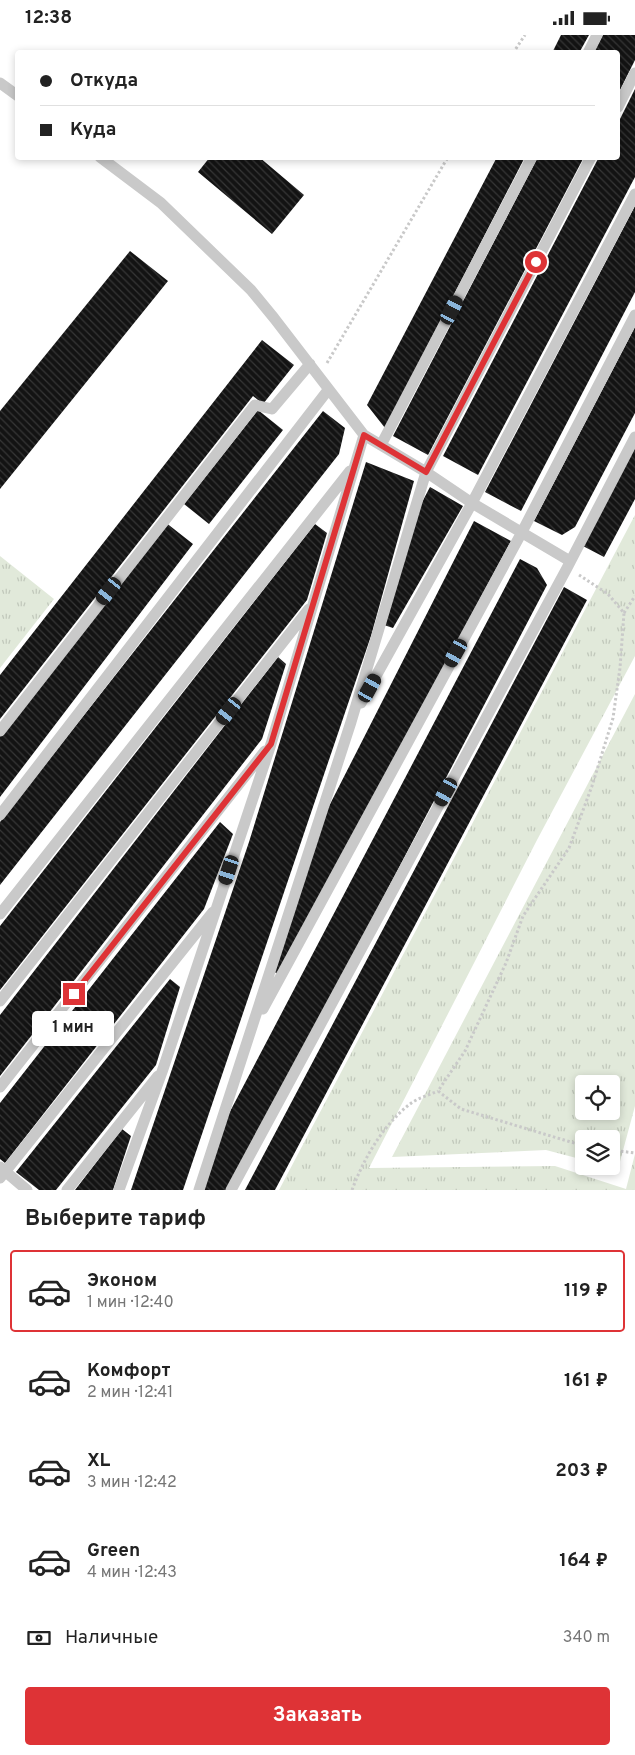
<!DOCTYPE html>
<html lang="ru">
<meta charset="utf-8">
<style>
:root{--surface:#fff;--page:#f6f6f6;--text:#222;--muted:#767676;--line:#e0e0e0;--accent:#de3336}
body{margin:0;font-family:Overpass,sans-serif;background:var(--page);color:var(--text);height:100vh;display:flex;flex-direction:column;font-size:19px;white-space:nowrap}
*{box-sizing:border-box;margin:0}
p{font-size:16px;color:var(--muted)}
.icon{flex:none;width:28px;height:28px;fill:none;stroke:currentColor;stroke-width:2;stroke-linecap:round;stroke-linejoin:round}
.map{position:relative;height:1155px;overflow:hidden}
.panel{display:flex;flex-direction:column;background:var(--surface);flex:1}
.panel>*{flex:none}
.top-card{position:absolute;left:15px;top:15px;width:605px;height:110px;border-radius:5px;box-shadow:0 2px 8px #0003;display:grid;align-content:center;height:110px;padding:0 25px;background:var(--surface)}
.buttons{position:absolute;left:575px;top:1040px;display:grid;gap:10px}
.buttons a{display:grid;place-items:center;width:45px;height:45px;border-radius:5px;background:var(--surface);box-shadow:0 2px 8px #0003;font-size:25px}
.end{position:absolute;width:22px;height:22px;margin:-11px;border:6px solid #de3336;background:#fff;box-shadow:0 0 0 2px #fff}
.from{border-radius:50%}
.bubble{position:absolute;height:35px;border-radius:5px;background:var(--surface);box-shadow:0 2px 8px #0003;font-size:16px;font-weight:700;line-height:35px;text-align:center}
.car{position:absolute;width:15px;height:30px;margin:-15px -8px;border-radius:6px;box-shadow:0 0 4px 1px #0007;background:linear-gradient(#222 24%,#8ab4d8 0 40%,#222 0 76%,#8ab4d8 0 86%,#222 0)}
.top-card b{display:flex;align-items:center;gap:18px;height:48px;font-size:19px}
.top-card b+b{border-top:1px solid var(--line)}
.top-card i{width:12px;height:12px;background:var(--text)}
ul{padding:0;list-style:none}
li{display:flex;align-items:center;gap:15px;height:82px;margin:0 10px 8px;padding:0 15px;border:2px solid transparent;border-radius:5px}
li div{flex:1}
li b{display:block;font-size:19px}
li em{font-style:normal;font-weight:700}
li.selected{border-color:var(--accent)}
li>.icon{width:45px;height:45px;stroke-width:1.5}
h2{padding:0 25px;font-size:22px;line-height:60px}
.pay{display:flex;align-items:center;gap:12px;height:55px;padding:0 25px;font-size:19px}
.pay p{margin-inline-start:auto}
.action{display:flex;gap:10px;margin-top:auto;padding:10px 25px}
.action a{flex:1;height:58px;border-radius:5px;background:var(--accent);color:#fff;font-size:20px;font-weight:700;line-height:58px;text-align:center}
.status{display:flex;justify-content:space-between;align-items:center;height:35px;padding:0 25px;background:var(--surface);direction:ltr}
.status svg{height:14px;fill:currentColor}
.map>svg:first-child{display:block}
.grass{fill:url(#grass-tufts);fill-rule:evenodd}
.building{fill:url(#building-back-hatch)}
.lines{fill:none;stroke-linecap:round;stroke-linejoin:round}
.path{stroke:#c9c9c9;stroke-width:3;stroke-dasharray:2.5 2.5;stroke-linecap:butt}
.lane{stroke:#c9c9c9;stroke-width:11}
.route{stroke:#de3336;stroke-width:6}
</style>
<div class="status"><b>12:38</b><svg viewBox="0 0 49 12"><path d="M0 12V9h3v3zM5 12V6h3v6zM10 12V3h3v9zM15 12V0h3v12zM26 1h20v11H26zM47 4h2v5h-2z"/></svg></div>
<div class="map">
<svg width="635" height="1155" viewBox="0 0 635 1155">
<defs>
<pattern id="grass-tufts" width="24" height="20" patternUnits="userSpaceOnUse" patternTransform="scale(1.25)"><rect width="24" height="20" fill="#e1e9da"/><path d="M3 7l-1-3M5 7V3M7 7l1-3M15 17l-1-3M17 17v-4M19 17l1-3" fill="none" stroke="#c1c8bb"/></pattern>
<pattern id="building-back-hatch" width="6" height="6" patternUnits="userSpaceOnUse" patternTransform="scale(1.25)"><rect width="6" height="6" fill="#131313"/><path d="M-1 5l2 2M0 0l6 6M5-1l2 2" fill="none" stroke="#363636"/></pattern>
</defs>
<rect width="100%" height="100%" fill="#fff"/>
<path class="grass" d="M635,480V621L537,805L369,1133L555,1131L626,1154L635,1119V1155H279Z
M0,521L54,564L0,633Z
M635,659V1071L618,1134L607,1131H611V1104H584V1125L546,1115L392,1122ZM584,1049H611V1076H584Z"/>
<path class="building" d="M561,0H589L579,18H552Z
M603,0H635V25L618,59V18H593Z
M635,54V142L478,440L443,421L599,122H618V88Z
M210,122H259L304,160L272,199L198,137Z
M497,122H525L385,393L367,370Z
M538,122H584L428,420L393,401Z
M635,171V257L521,476L485,457Z
M130,216L168,246L0,454V376Z
M635,292V378L575,492L562,500L534,486Z
M262,305L294,330L263,369L253,361L0,684V640Z
M258,375L283,395L209,489L184,469Z
M323,376L345,393L339,419L0,850V787Z
M635,410V464L604,522L581,510Z
M366,427L414,446L371,601L183,1155H131L249,807Z
M430,452L463,471L393,593L384,590L420,471Z
M474,486L511,506L279,939L274,937L325,779Z
M165,487L193,509L0,762V699Z
M315,489L327,498L307,565L0,955V891Z
M520,524L537,533L547,550L230,1155H203L225,1086Z
M564,552L587,565L275,1155H245Z
M278,622L286,629L262,704L0,1041V980Z
M220,787L233,799L204,874L5,1128L0,1124V1068Z
M170,944L180,952L156,1030L56,1155H39L16,1137Z
M122,1094L131,1101L113,1155H75Z"/>
<g class="lines">
<path class="path" d="M513,18L525,0
M327,328L448,122
M579,540L608,559L624,578L620,633L613,683L592,751L569,813L523,881L506,928L465,1016L438,1056L461,1074L584,1111
M624,578L635,561
M611,1115L635,1118
M352,1155C364,1123 383,1090 410,1069C418,1063 429,1060 438,1056"/>
<path class="lane" d="M588,18L597,0
M0,48L18,61
M618,72L635,38
M100,122L161,168L251,255L274,283L364,400L426,437L472,468L570,526
M381,410L532,122
M361,668L472,468L635,159
M0,696L255,370L272,374L310,329
M0,780L328,355
M0,879L350,436
M0,966L309,574
M263,974L522,497L635,280
M0,1052L265,716
M0,1132L27,1155
M0,1143L213,877
M67,1155L158,1041
M119,1155L163,1034L271,709L364,400
M199,1155L351,687L426,437L591,122
M231,1155L567,533L635,402"/>
</g>
<g class="lines">
<path class="route" d="M74,959L271,709L364,400L426,437L536,227"/>
</g>
</svg>
<div class="buttons">
<a><svg class="icon" aria-label="locate" viewBox="0 0 24 24"><circle cx="12" cy="12" r="6"/><path d="M12 2v4M12 18v4M2 12h4M18 12h4"/></svg></a>
<a><svg class="icon" aria-label="layers" viewBox="0 0 24 24"><path d="M12 4l9 5-9 5-9-5zM3 14l9 5 9-5"/></svg></a>
</div>
<i class="end from" style="left:536px;top:227px"></i>
<i class="end" style="left:74px;top:959px"></i>
<div class="bubble" style="left:32px;top:976px;width:82px">1 мин</div>
<i class="car" style="left:452px;top:275px;rotate:28deg"></i>
<i class="car" style="left:109px;top:556px;rotate:218deg"></i>
<i class="car" style="left:456px;top:618px;rotate:209deg"></i>
<i class="car" style="left:370px;top:653px;rotate:29deg"></i>
<i class="car" style="left:229px;top:676px;rotate:218deg"></i>
<i class="car" style="left:446px;top:757px;rotate:209deg"></i>
<i class="car" style="left:229px;top:835px;rotate:198deg"></i>
<div class="top-card">
<b><i class="from"></i>Откуда</b>
<b><i></i>Куда</b>
</div>
</div>
<section class="panel">
<h2>Выберите тариф</h2>
<ul>
<li class="selected"><svg class="icon" aria-label="car" viewBox="0 0 24 24"><path d="M5 17H2v-5l4-1 3-4h7l3 4 3 1v5h-3M9 17h6M6 11h13"/><circle cx="7" cy="17" r="2"/><circle cx="17" cy="17" r="2"/></svg><div><b>Эконом</b><p>1 мин · 12:40</p></div><em>119 ₽</em></li>
<li><svg class="icon" aria-label="car" viewBox="0 0 24 24"><path d="M5 17H2v-5l4-1 3-4h7l3 4 3 1v5h-3M9 17h6M6 11h13"/><circle cx="7" cy="17" r="2"/><circle cx="17" cy="17" r="2"/></svg><div><b>Комфорт</b><p>2 мин · 12:41</p></div><em>161 ₽</em></li>
<li><svg class="icon" aria-label="car" viewBox="0 0 24 24"><path d="M5 17H2v-5l4-1 3-4h7l3 4 3 1v5h-3M9 17h6M6 11h13"/><circle cx="7" cy="17" r="2"/><circle cx="17" cy="17" r="2"/></svg><div><b>XL</b><p>3 мин · 12:42</p></div><em>203 ₽</em></li>
<li><svg class="icon" aria-label="car" viewBox="0 0 24 24"><path d="M5 17H2v-5l4-1 3-4h7l3 4 3 1v5h-3M9 17h6M6 11h13"/><circle cx="7" cy="17" r="2"/><circle cx="17" cy="17" r="2"/></svg><div><b>Green</b><p>4 мин · 12:43</p></div><em>164 ₽</em></li>
</ul>
<div class="pay"><svg class="icon" aria-label="cash" viewBox="0 0 24 24"><path d="M3 7h18v10H3z"/><circle cx="12" cy="12" r="2"/></svg>Наличные<p>340 m</p></div>
<div class="action"><a>Заказать</a></div>
</section>
